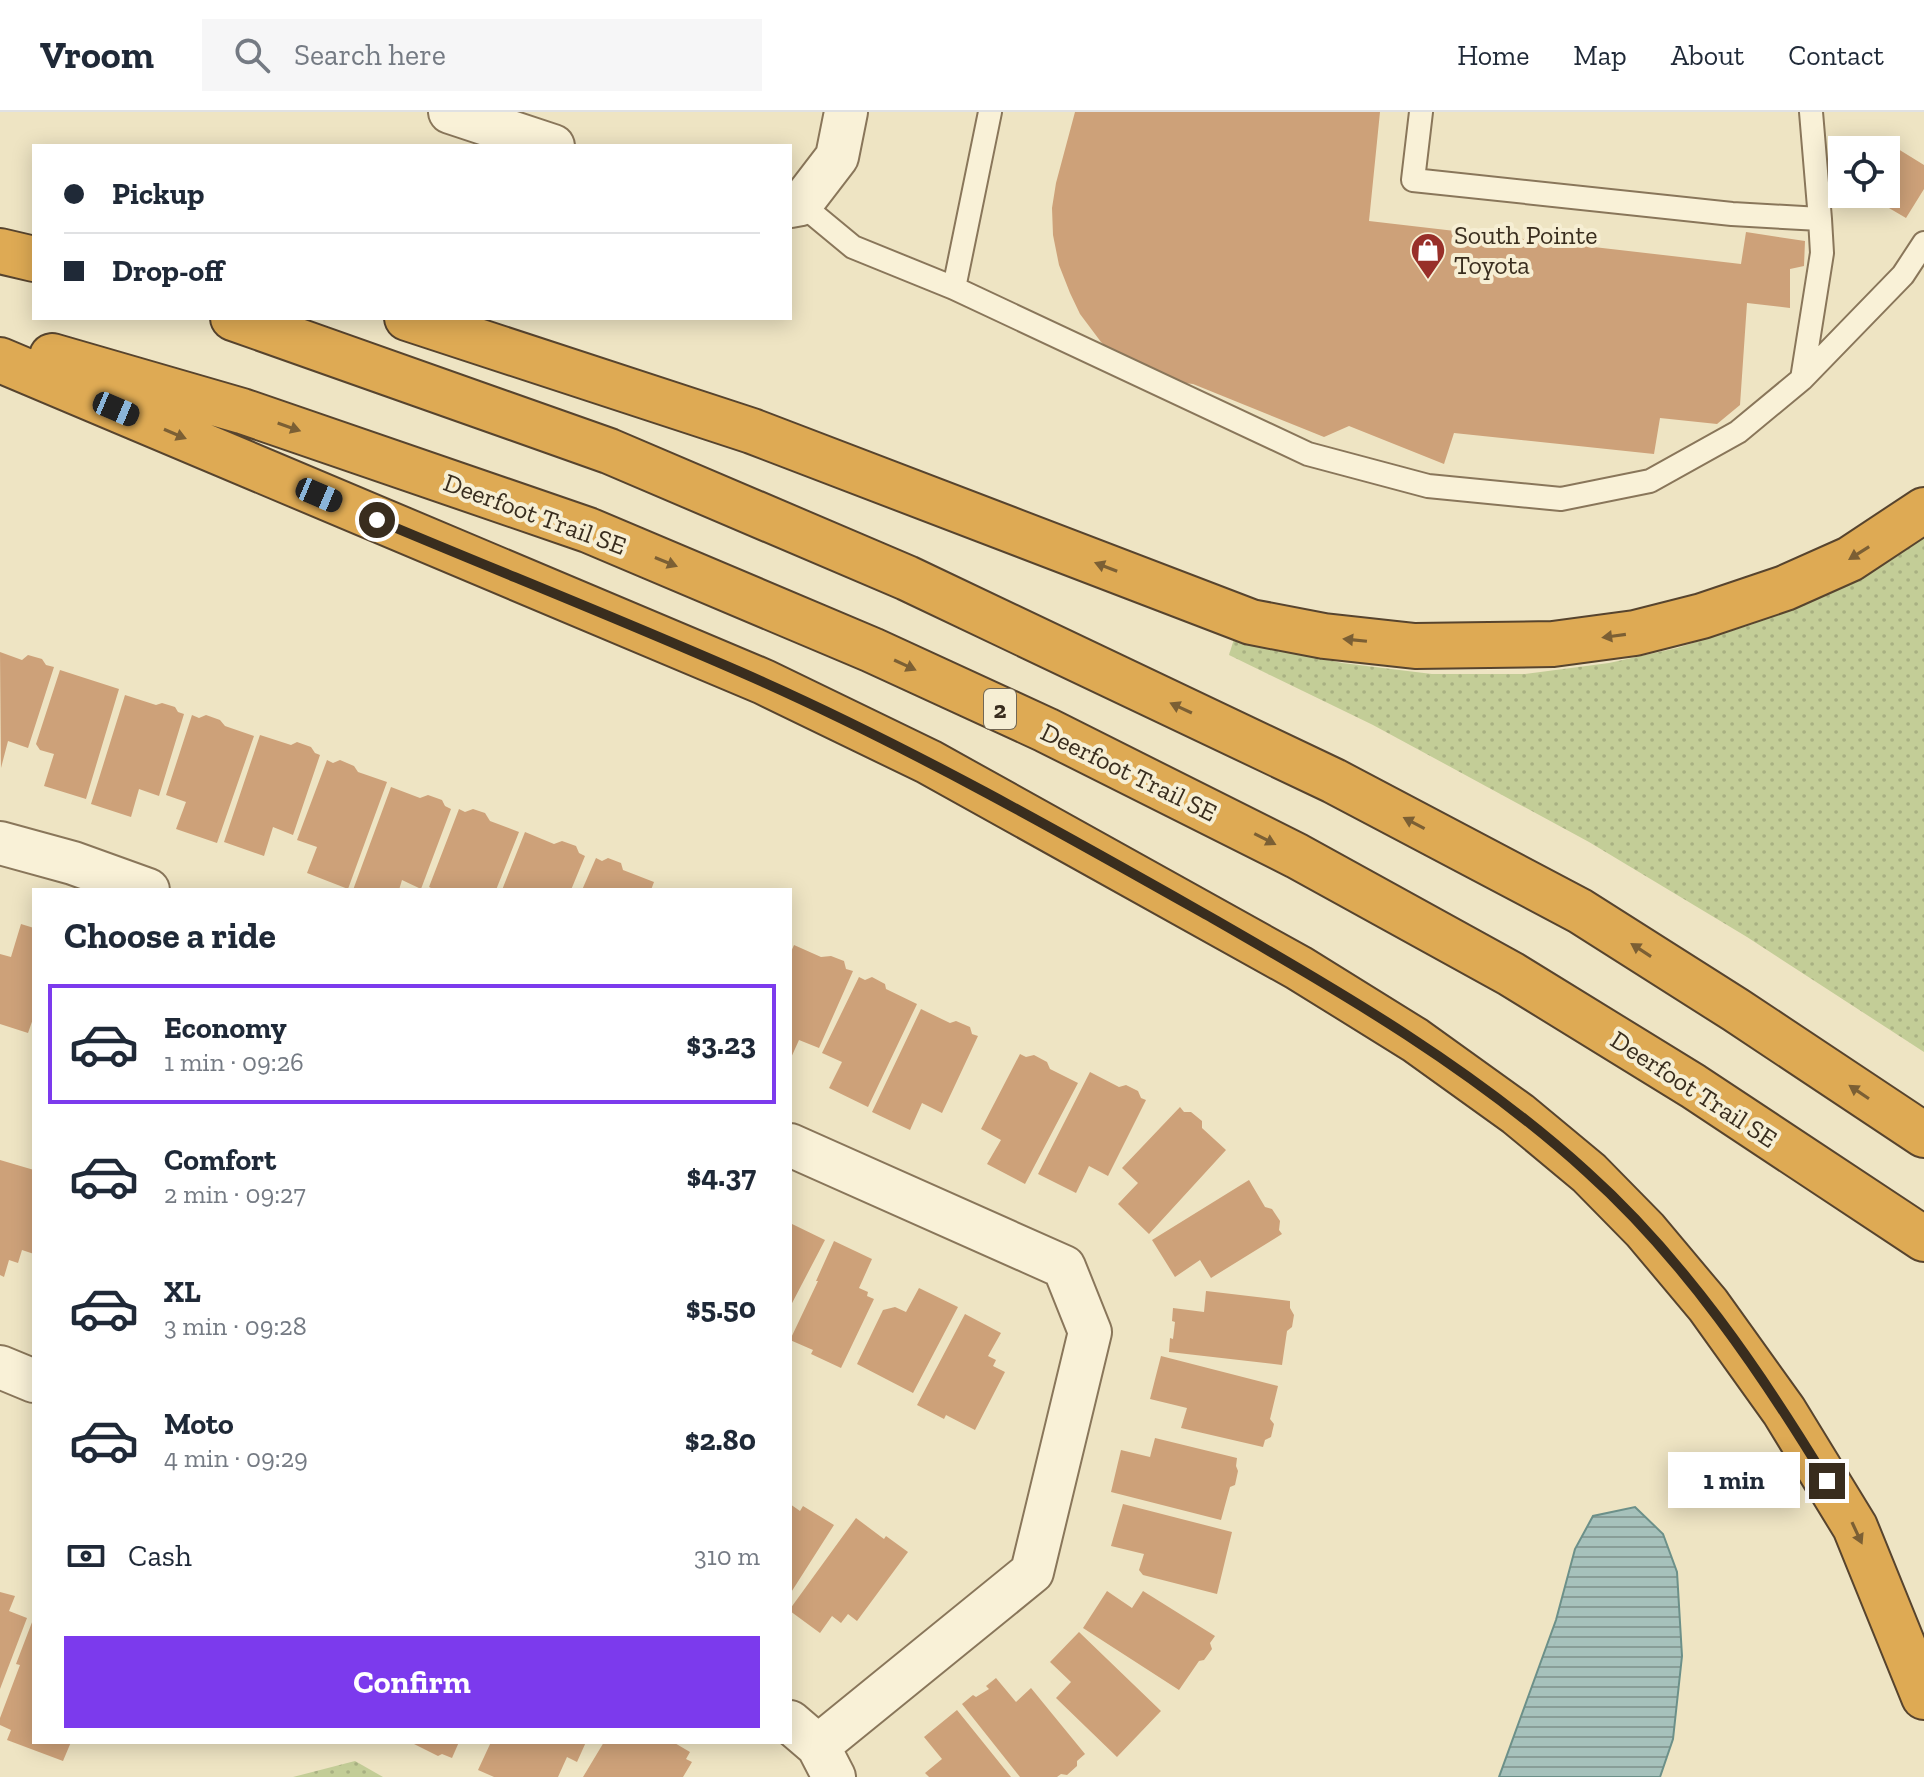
<!DOCTYPE html>
<meta charset="utf-8">
<style>
:root{--surface:#fff;--page:#f6f6f7;--text:#1f2937;--muted:#747a83;--line:#e0e1e3;--accent:#7c3aed}
body{margin:0;font-family:"Zilla Slab",serif;background:var(--page);color:var(--text);height:100vh;display:flex;flex-direction:column;font-size:30px;white-space:nowrap}
*{box-sizing:border-box;margin:0}
p{font-size:26px;color:var(--muted)}
.icon{flex:none;width:44px;height:44px;fill:none;stroke:currentColor;stroke-width:2;stroke-linecap:round;stroke-linejoin:round}
.map{position:relative;flex:1;overflow:hidden}
.sheet{position:absolute;left:32px;top:776px;width:760px;height:856px;display:flex;flex-direction:column;background:var(--surface);border-radius:0px;box-shadow:0 4px 20px #0003}
.sheet>*{flex:none}
.top-card{position:absolute;left:32px;top:32px;width:760px;height:176px;border-radius:0px;box-shadow:0 4px 20px #0003;display:grid;align-content:center;height:176px;padding:0 32px;background:var(--surface)}
.controls{position:absolute;left:1828px;top:24px;display:grid;gap:16px}
.controls a{display:grid;place-items:center;width:72px;height:72px;border-radius:0px;background:var(--surface);box-shadow:0 4px 20px #0003;font-size:40px}
.end{position:absolute;width:36px;height:36px;margin:-18px;border:10px solid #392d1e;background:#fff;box-shadow:0 0 0 4px #fff}
.from{border-radius:50%}
.bubble{position:absolute;height:56px;border-radius:0px;background:var(--surface);box-shadow:0 4px 20px #0003;font-size:26px;font-weight:700;line-height:56px;text-align:center}
.car{position:absolute;width:24px;height:48px;margin:-24px -12px;border-radius:10px;box-shadow:0 0 6px 2px #0007;background:linear-gradient(#222 24%,#8ab4d8 0 40%,#222 0 76%,#8ab4d8 0 86%,#222 0)}
.top-card b{display:flex;align-items:center;gap:28px;height:76px;font-size:30px}
.top-card b+b{border-top:2px solid var(--line)}
.top-card i{width:20px;height:20px;background:var(--text)}
ul{padding:0;list-style:none}
li{display:flex;align-items:center;gap:24px;height:120px;margin:0 16px 12px;padding:0 16px;border:4px solid transparent;border-radius:0px}
li div{flex:1}
li b{display:block;font-size:30px}
li em{font-style:normal;font-weight:700}
li.on{border-color:var(--accent)}
li>.icon{width:72px;height:72px;stroke-width:1.5}
h2{padding:0 32px;font-size:36px;line-height:96px}
.pay{display:flex;align-items:center;gap:20px;height:88px;padding:0 32px;font-size:30px}
.pay p{margin-inline-start:auto}
.primary-button{display:flex;gap:16px;margin-top:auto;padding:16px 32px}
.primary-button a{flex:1;height:92px;border-radius:0px;background:var(--accent);color:#fff;font-size:32px;font-weight:700;line-height:92px;text-align:center}
header{display:flex;align-items:center;gap:48px;box-sizing:border-box;height:112px;padding:0 40px;background:var(--surface);border-bottom:2px solid var(--line)}
header strong{font-size:38px}
nav{display:flex;gap:44px;margin-inline-start:auto;font-size:28px}
.search{width:560px;height:72px;background:var(--page);display:flex;align-items:center;gap:20px;box-sizing:border-box;padding:0 28px;border-radius:0px;color:var(--muted);font-size:30px}
.map>svg:first-child{display:block}
.grass{fill:url(#grass-dots)}
.water{fill:url(#water-rules);stroke:#6c9089;stroke-width:2}
.building{fill:#cda179}
.lines{fill:none;stroke-linecap:round;stroke-linejoin:round}
.lane-casing{stroke:#89765a;stroke-width:26}
.street-casing{stroke:#89765a;stroke-width:46}
.highway-casing{stroke:#57442e;stroke-width:48}
.lane{stroke:#f9f1d7;stroke-width:22}
.street{stroke:#f9f1d7;stroke-width:42}
.highway{stroke:#deaa54;stroke-width:44}
.oneway{fill:#7b5f34}
.route{stroke:#392d1e;stroke-width:10}
.labels{text-anchor:middle;dominant-baseline:central;stroke-width:8;stroke-linejoin:round;paint-order:stroke}
.shield{fill:#f6eed3;stroke:#726754;stroke-width:2}
.shield-label{font-size:24px;font-weight:bold;fill:#392d1e}
.poi-label{font-size:26px;fill:#392d1e;stroke:#f6eed3;text-anchor:start}
.street-label{font-size:26px;fill:#392d1e;stroke:#f6eed3}
</style>
<header>
<strong>Vroom</strong>
<div class="search"><svg class="icon" aria-label="search" viewBox="0 0 24 24"><circle cx="10" cy="10" r="6"/><path d="M15 15l6 6"/></svg>Search here</div>
<nav><a>Home</a><a>Map</a><a>About</a><a>Contact</a></nav>
</header>
<div class="map">
<svg width="1924" height="1665" viewBox="0 0 1924 1665">
<defs>
<pattern id="grass-dots" width="8" height="8" patternUnits="userSpaceOnUse" patternTransform="scale(2)"><rect width="8" height="8" fill="#c3cd97"/><path d="M2 2h.1M6 6h.1" fill="none" stroke="#a8b082" stroke-width="1.8" stroke-linecap="round"/></pattern>
<pattern id="water-rules" width="6" height="5" patternUnits="userSpaceOnUse" patternTransform="scale(2)"><rect width="6" height="5" fill="#a6c1bb"/><path d="M0 2.5h6" fill="none" stroke="#889d97"/></pattern>
</defs>
<rect width="100%" height="100%" fill="#eee4c3"/>
<path class="grass" d="M1924,423V940L1747,825L1589,730L1373,613L1229,543L1234,527L1342,551L1432,562H1525L1609,551L1677,536L1753,512L1850,467Z
M355,1649L383,1665H293Z"/>
<path class="water" d="M1635,1395L1663,1422L1677,1460L1682,1544L1673,1627L1660,1665H1499L1556,1508L1575,1437L1593,1404Z"/>
<path class="building" d="M1075,0H1380L1369,109L1741,152L1746,120L1805,129L1804,154L1790,157V196L1747,191L1740,293L1717,312L1660,306L1654,342L1454,321L1444,352L1349,314L1324,325L1193,272L1167,269L1122,250L1101,230L1080,202L1070,181L1059,153L1053,123L1052,96L1056,71Z
M1877,24L1924,53V77L1906,106L1865,82H1886V38H1869Z
M0,540L22,548L28,543L42,547L46,553L54,555L28,636L8,629L1,656Z
M60,558L119,577L86,687L44,674L54,642L40,638L36,632Z
M125,583L156,593L162,591L175,595L178,600L184,602L159,684L139,677L131,705L91,692Z
M192,603L199,606L206,603L220,608L225,614L254,624L217,731L176,717L186,690L166,683Z
M260,623L291,633L297,630L311,635L315,641L320,643L293,723L273,715L264,744L224,730Z
M327,648L333,651L340,648L354,654L358,660L387,670L348,777L307,761L317,735L297,728Z
M391,675L420,686L428,683L442,688L445,694L451,697L421,777L402,768L399,778H353Z
M459,697L465,700L473,697L485,701L490,709L519,720L496,778H435L429,775Z
M525,720L554,732L562,729L576,734L579,741L585,744L571,778H502Z
M596,746L602,749L608,746L621,751L623,758L654,770L651,778H582Z
M21,812L34,816V904L28,921L0,912V842L11,845Z
M794,833L821,845L831,844L844,849L846,857L853,859L819,936L799,928L790,948V842Z
M859,865L865,868L872,865L885,872L886,877L917,892L868,995L829,976L842,950L822,941Z
M921,897L950,911L956,909L970,915L972,922L978,924L942,1001L922,991L910,1018L872,1000Z
M1020,942L1026,945L1034,943L1047,950L1050,957L1078,971L1025,1072L987,1052L1001,1028L981,1017Z
M1090,960L1119,975L1126,973L1138,979L1141,986L1146,988L1108,1064L1089,1054L1076,1081L1038,1062Z
M1180,995L1184,1000H1191L1202,1009V1016L1226,1038L1149,1122L1118,1092L1138,1071L1122,1056Z
M0,1048L34,1058V1142L22,1138L18,1151L9,1148L4,1165L0,1163Z
M1249,1068L1265,1095L1272,1097L1280,1109L1279,1118L1282,1122L1211,1166L1200,1148L1175,1165L1152,1128Z
M790,1111L825,1128L790,1195Z
M834,1129L872,1147L859,1176L868,1180L867,1184L874,1187L841,1256L811,1242L813,1238L790,1228L818,1169H816Z
M919,1176L958,1195L913,1281L857,1252L883,1198L895,1195L906,1200Z
M1206,1179L1290,1189V1196L1294,1203L1292,1215L1287,1219L1282,1253L1169,1240L1170,1226L1173,1227L1175,1210L1172,1209L1173,1196L1204,1200Z
M965,1202L1001,1221L988,1244L996,1248L993,1254L1005,1260L975,1318L946,1303L944,1307L917,1293Z
M1161,1244L1278,1274L1270,1307L1274,1312L1271,1325L1265,1328L1263,1335L1181,1316L1187,1296L1150,1287Z
M1155,1326L1237,1346L1236,1354L1238,1359L1235,1373L1230,1375L1221,1408L1111,1380L1121,1338L1150,1345Z
M790,1392L800,1399L803,1394L834,1413L790,1482Z
M1123,1392L1232,1420L1217,1482L1143,1463L1139,1458L1144,1442L1111,1434Z
M856,1406L884,1427L886,1424L908,1440L857,1509L848,1502L841,1511L832,1504L820,1521L790,1499V1497Z
M1107,1479L1132,1496L1143,1479L1215,1524L1210,1531L1212,1537L1204,1548L1199,1549L1179,1578L1083,1516Z
M0,1480L15,1484L9,1499L27,1506L0,1577Z
M34,1505V1630H71L63,1649L7,1628L11,1618L0,1613V1606L20,1553L16,1552Z
M1079,1520L1161,1599L1117,1645L1056,1586L1071,1570L1050,1550Z
M996,1566L1016,1590L1031,1576L1085,1642L1077,1649V1654L1067,1663L1061,1662L1057,1665H1020L962,1592L973,1583L976,1585L989,1577L986,1574Z
M957,1598L1011,1665H929L925,1661L942,1647L924,1625Z
M410,1630H459L452,1646L442,1642L438,1644Z
M491,1630H586L577,1650L567,1645L558,1665H494L478,1658Z
M604,1630H673L690,1640L686,1647L692,1650L683,1665H583Z"/>
<g class="lines">
<g class="lane-casing">
<path id="lane" d="M1421,0L1413,68L1732,102L1820,107L1811,0
M801,92L853,135L954,176L1308,342L1428,374L1561,387L1650,369L1738,320L1802,267L1903,163L1924,131
M954,176L990,0
M1802,267L1822,141L1820,107"/>
</g>
<g class="street-casing">
<path id="street" d="M450,0L553,34
M790,94L801,92L837,45L846,0
M0,731L73,751L148,778
M790,1033L1064,1155L1090,1220L1032,1460L818,1634
M0,1255L34,1269
M790,1610L818,1634L834,1665"/>
</g>
<g class="highway-casing">
<path id="highway" d="M0,139L34,147
M233,206L609,339L907,466L1334,669L1580,799L1736,898L1924,1023
M407,206L752,319L1251,510L1324,524L1415,534L1553,532L1635,521L1702,504L1785,476L1850,447L1924,398
M52,244L242,299L588,418L872,538L1046,618L1297,744L1511,862L1693,974L1924,1127
M0,248L764,570L929,650L1299,856L1415,928L1518,1002L1589,1061L1645,1118L1708,1193L1784,1299L1855,1415L1924,1585"/>
</g>
<use href="#lane" class="lane"/>
<use href="#street" class="street"/>
<use href="#highway" class="highway"/>
</g>
<defs><path id="oneway-solid" d="M-6-.8H1V-3.2L6.5 0L1 3.2V.8H-6Z" transform="scale(2)"/></defs>
<g class="oneway">
<use href="#oneway-solid" transform="translate(289 315) rotate(19)"/>
<use href="#oneway-solid" transform="translate(175 322) rotate(23)"/>
<use href="#oneway-solid" transform="translate(1859 441) rotate(148)"/>
<use href="#oneway-solid" transform="translate(666 450) rotate(22)"/>
<use href="#oneway-solid" transform="translate(1106 455) rotate(-159)"/>
<use href="#oneway-solid" transform="translate(1614 524) rotate(172)"/>
<use href="#oneway-solid" transform="translate(1355 528) rotate(-174)"/>
<use href="#oneway-solid" transform="translate(905 553) rotate(25)"/>
<use href="#oneway-solid" transform="translate(1181 596) rotate(-155)"/>
<use href="#oneway-solid" transform="translate(1414 711) rotate(-152)"/>
<use href="#oneway-solid" transform="translate(1265 727) rotate(27)"/>
<use href="#oneway-solid" transform="translate(1641 838) rotate(-147)"/>
<use href="#oneway-solid" transform="translate(1859 980) rotate(-146)"/>
<use href="#oneway-solid" transform="translate(1857 1421) rotate(65)"/>
</g>
<g class="lines">
<path class="route" d="M377,408C505,462 635,513 763,570C917,639 1065,723 1212,806C1343,881 1475,958 1587,1060C1683,1146 1761,1260 1827,1369"/>
</g>
<defs>
<g id="shop-pin" transform="scale(1.8)"><path d="M0 17L-7.5 6A9.5 9.5 0 1 1 7.5 6Z" fill="#982f29" stroke="#f6eed3"/><path d="M-5-2.5h2.3a2.7 3.5 0 0 1 5.4 0H5L5.5 6h-11ZM-1.5-2.5h3a1.5 2.3 0 0 0-3 0Z" fill="#fff"/></g>
</defs>
<g fill-rule="evenodd">
<use href="#shop-pin" x="1428" y="138"/>
</g>
<g class="labels">
<rect class="shield" x="984" y="577" width="32" height="40" rx="6"/>
<g class="shield-label">
<text x="1000" y="597">2</text>
</g>
<g class="poi-label">
<text x="1454" y="123">South Pointe<tspan x="1454" dy="30">Toyota</tspan></text>
</g>
<g class="street-label">
<text transform="translate(535 402) rotate(20)">Deerfoot Trail SE</text>
<text transform="translate(1129 660) rotate(26)">Deerfoot Trail SE</text>
<text transform="translate(1694 977) rotate(33)">Deerfoot Trail SE</text>
</g>
</g>
</svg>
<div class="controls">
<a><svg class="icon" aria-label="locate" viewBox="0 0 24 24"><circle cx="12" cy="12" r="6"/><path d="M12 2v4M12 18v4M2 12h4M18 12h4"/></svg></a>
</div>
<i class="end from" style="left:377px;top:408px"></i>
<i class="end" style="left:1827px;top:1369px"></i>
<div class="bubble" style="left:1668px;top:1340px;width:132px">1 min</div>
<i class="car" style="left:116px;top:297px;rotate:113deg"></i>
<i class="car" style="left:319px;top:383px;rotate:113deg"></i>
<div class="top-card">
<b><i class="from"></i>Pickup</b>
<b><i></i>Drop-off</b>
</div>
<section class="sheet">
<h2>Choose a ride</h2>
<ul>
<li class="on"><svg class="icon" aria-label="car" viewBox="0 0 24 24"><path d="M5 17H2v-5l4-1 3-4h7l3 4 3 1v5h-3M9 17h6M6 11h13"/><circle cx="7" cy="17" r="2"/><circle cx="17" cy="17" r="2"/></svg><div><b>Economy</b><p>1 min · 09:26</p></div><em>$3.23</em></li>
<li><svg class="icon" aria-label="car" viewBox="0 0 24 24"><path d="M5 17H2v-5l4-1 3-4h7l3 4 3 1v5h-3M9 17h6M6 11h13"/><circle cx="7" cy="17" r="2"/><circle cx="17" cy="17" r="2"/></svg><div><b>Comfort</b><p>2 min · 09:27</p></div><em>$4.37</em></li>
<li><svg class="icon" aria-label="car" viewBox="0 0 24 24"><path d="M5 17H2v-5l4-1 3-4h7l3 4 3 1v5h-3M9 17h6M6 11h13"/><circle cx="7" cy="17" r="2"/><circle cx="17" cy="17" r="2"/></svg><div><b>XL</b><p>3 min · 09:28</p></div><em>$5.50</em></li>
<li><svg class="icon" aria-label="car" viewBox="0 0 24 24"><path d="M5 17H2v-5l4-1 3-4h7l3 4 3 1v5h-3M9 17h6M6 11h13"/><circle cx="7" cy="17" r="2"/><circle cx="17" cy="17" r="2"/></svg><div><b>Moto</b><p>4 min · 09:29</p></div><em>$2.80</em></li>
</ul>
<div class="pay"><svg class="icon" aria-label="cash" viewBox="0 0 24 24"><path d="M3 7h18v10H3z"/><circle cx="12" cy="12" r="2"/></svg>Cash<p>310 m</p></div>
<div class="primary-button"><a>Confirm</a></div>
</section>
</div>
